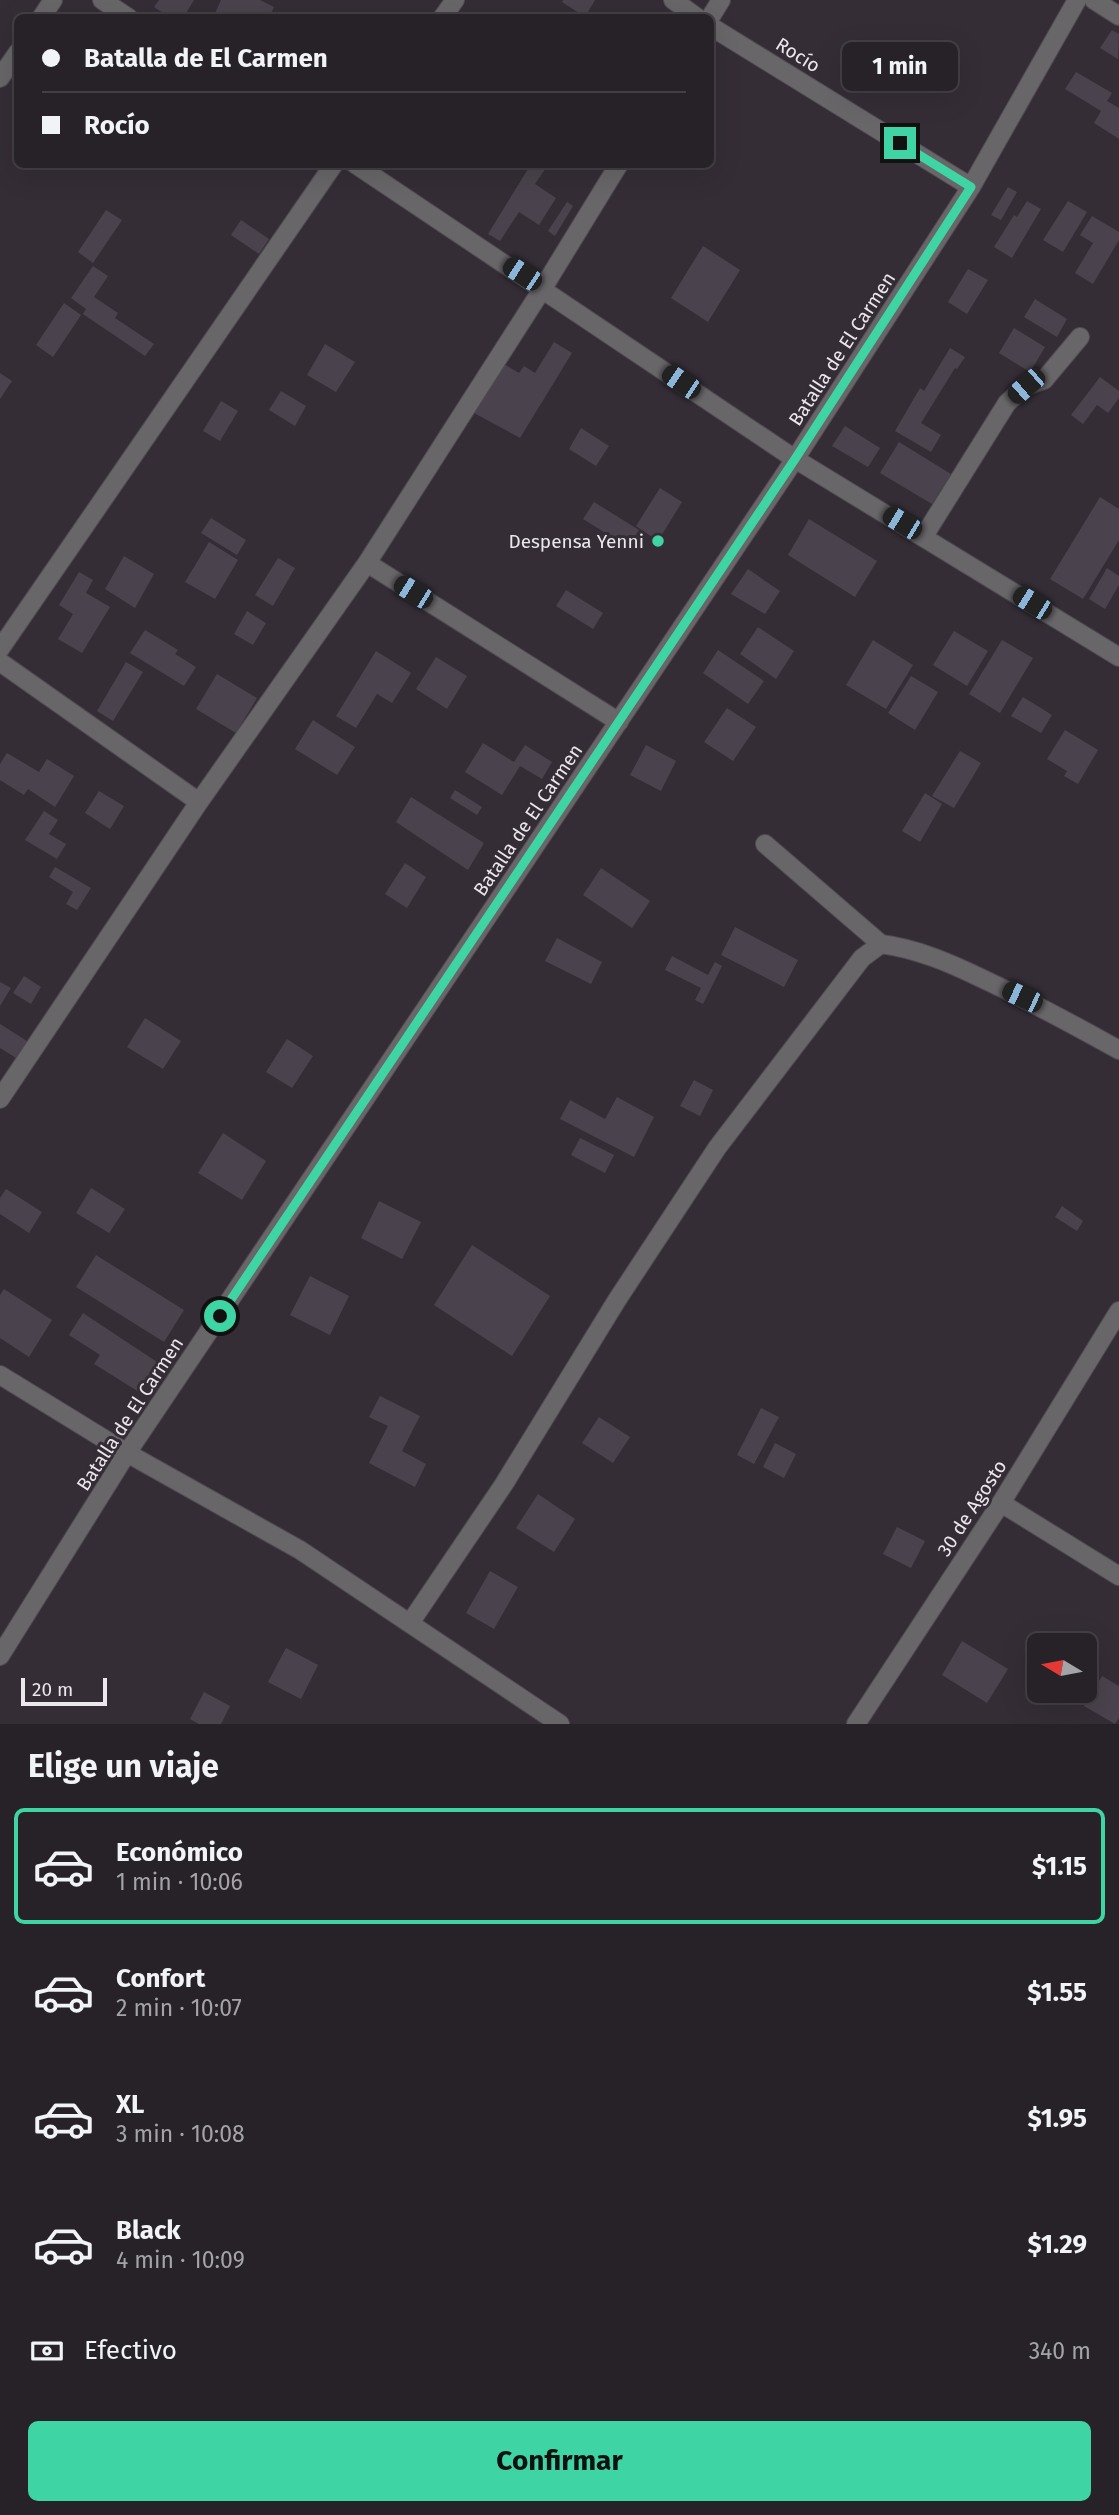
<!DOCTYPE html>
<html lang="es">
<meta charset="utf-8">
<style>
:root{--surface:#272228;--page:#2f2a30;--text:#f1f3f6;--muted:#a4a4a8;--line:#433f45;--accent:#3ed4a3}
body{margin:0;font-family:"Fira Sans",sans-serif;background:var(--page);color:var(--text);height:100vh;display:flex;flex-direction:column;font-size:26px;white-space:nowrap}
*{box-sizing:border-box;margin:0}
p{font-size:23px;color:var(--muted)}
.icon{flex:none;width:38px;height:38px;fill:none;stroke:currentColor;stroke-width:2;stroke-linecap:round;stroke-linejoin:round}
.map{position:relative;height:1724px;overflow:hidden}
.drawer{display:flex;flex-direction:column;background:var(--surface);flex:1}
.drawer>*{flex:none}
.top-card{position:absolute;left:14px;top:14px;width:700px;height:154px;border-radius:10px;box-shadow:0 7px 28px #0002,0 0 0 2px var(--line);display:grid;align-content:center;height:154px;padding:0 28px;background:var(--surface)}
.needle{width:46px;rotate:280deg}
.tools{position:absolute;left:1027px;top:1633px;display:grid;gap:14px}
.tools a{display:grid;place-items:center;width:70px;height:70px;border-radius:10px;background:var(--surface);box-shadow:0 7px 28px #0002,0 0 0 2px var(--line);font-size:35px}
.scale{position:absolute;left:21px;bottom:18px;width:86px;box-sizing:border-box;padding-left:7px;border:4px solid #ece7ed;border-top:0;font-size:19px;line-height:24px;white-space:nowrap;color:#ece7ed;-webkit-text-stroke:5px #342d36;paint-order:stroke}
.end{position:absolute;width:32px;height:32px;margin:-16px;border:9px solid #3ed4a3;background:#111;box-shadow:0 0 0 4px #111}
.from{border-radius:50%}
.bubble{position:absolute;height:49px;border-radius:10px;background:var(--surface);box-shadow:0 7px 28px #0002,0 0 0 2px var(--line);font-size:23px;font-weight:700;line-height:49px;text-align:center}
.car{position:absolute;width:21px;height:42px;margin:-21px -10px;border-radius:9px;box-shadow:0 0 5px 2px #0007;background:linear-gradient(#222 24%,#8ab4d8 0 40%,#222 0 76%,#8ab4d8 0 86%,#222 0)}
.top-card b{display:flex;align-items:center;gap:24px;height:66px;font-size:26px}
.top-card b+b{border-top:2px solid var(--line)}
.top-card i{width:18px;height:18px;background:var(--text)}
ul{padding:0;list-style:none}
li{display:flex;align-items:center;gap:21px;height:116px;margin:0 14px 10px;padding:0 14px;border:4px solid transparent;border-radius:10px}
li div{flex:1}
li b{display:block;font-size:26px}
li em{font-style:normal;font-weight:700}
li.current{border-color:var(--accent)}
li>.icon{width:63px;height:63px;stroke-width:1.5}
h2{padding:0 28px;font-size:32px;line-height:84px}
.pay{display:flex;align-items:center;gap:18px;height:77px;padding:0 28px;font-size:26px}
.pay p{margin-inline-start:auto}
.cta{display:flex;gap:14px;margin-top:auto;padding:14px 28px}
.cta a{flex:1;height:80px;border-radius:10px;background:var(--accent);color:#111;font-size:28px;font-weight:700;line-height:80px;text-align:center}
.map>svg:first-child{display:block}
.building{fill:#4a434d}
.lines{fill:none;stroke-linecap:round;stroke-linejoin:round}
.minor-casing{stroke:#514b53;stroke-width:20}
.minor{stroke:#69666a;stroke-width:18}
.route{stroke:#3ed4a3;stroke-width:9}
.poi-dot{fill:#3ed4a3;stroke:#342d36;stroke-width:2.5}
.labels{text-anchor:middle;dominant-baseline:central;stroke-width:6;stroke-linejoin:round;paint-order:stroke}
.street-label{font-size:19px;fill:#ece7ed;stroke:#342d36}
.poi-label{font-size:19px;fill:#ece7ed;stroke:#342d36;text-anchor:end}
</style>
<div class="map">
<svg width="1119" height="1724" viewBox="0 0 1119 1724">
<rect width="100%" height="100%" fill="#342d36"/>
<path class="building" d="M159,0H194L183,18H171L154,7Z
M221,0H260L274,7L269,18H213Z
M563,0H595L585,17L562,2Z
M1112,30L1119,34L1118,59L1100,48Z
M1076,72L1112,93L1107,101L1119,108V139L1094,123L1101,111L1065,89Z
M531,164H540L546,168L535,184L556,198L539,225L519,212L500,241L488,234Z
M1008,187L1017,192L1001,220L991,215Z
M1027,201L1041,209L1012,258L994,247L1014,215L1017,217Z
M1068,201L1087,212L1063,252L1043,240Z
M567,202L573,206L555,236L548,231Z
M106,210L122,220L93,263L78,252Z
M1092,216L1119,232V240L1093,284L1075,273L1093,243L1080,235Z
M241,220L269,239L259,254L231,235Z
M703,246L740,270L708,322L671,298Z
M93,266L108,276L94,297L118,313L115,318L154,344L145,356L83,314L86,309L71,298Z
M968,269L988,280L967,314L948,302Z
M1035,299L1067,319L1057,337L1024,317Z
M64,303L81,315L53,357L36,345Z
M1014,328L1045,347L1030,372L999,353Z
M554,342L572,353L520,438L474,413L504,364L519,373L524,366L535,373Z
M325,344L355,362L336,392L307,375Z
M950,348L965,357L957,369L955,368L921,423L941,435L931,452L895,431L920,388L924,391Z
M0,373L12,381L0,399Z
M1100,377L1119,391V398L1108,413L1097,405L1083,424L1071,415Z
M281,391L306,406L295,426L269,410Z
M221,401L238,411L220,441L203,431Z
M845,426L880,448L868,467L832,446Z
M581,428L609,446L596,466L569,449Z
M899,442L951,474L932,504L880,473Z
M660,488L682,502L658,541L636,526Z
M1100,497L1119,509V540L1083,599L1050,579Z
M594,502L639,530L628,547L583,519Z
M211,518L246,540L237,555L201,533Z
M809,519L877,561L855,597L788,555Z
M209,542L238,560L215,599L185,582Z
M124,556L154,574L135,608L105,589Z
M278,558L295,568L273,606L255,595Z
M1107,568L1119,576V585L1105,609L1089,599Z
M748,569L780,591L765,614L731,594Z
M79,572L93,580L86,593L110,607L82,653L58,639L73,614L59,605Z
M566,590L603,613L593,629L556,606Z
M247,611L266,623L253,645L234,634Z
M758,627L794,651L776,679L740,654Z
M145,630L178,650L175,654L196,667L184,686L130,653Z
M954,631L988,651L967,686L933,665Z
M873,640L913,665L886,709L846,685Z
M1002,640L1033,658L1000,713L969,694Z
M718,650L764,681L748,704L703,673Z
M376,651L411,673L392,703L377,694L356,728L336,716Z
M436,657L467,676L447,709L416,689Z
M126,662L143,672L113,721L97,711Z
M217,674L257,698L236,733L196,709Z
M911,676L938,692L915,730L888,713Z
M1023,697L1052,715L1041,733L1011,716Z
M727,708L756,727L733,761L704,742Z
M313,720L355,747L337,775L295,749Z
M1065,730L1098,750L1078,784L1064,776L1067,771L1047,759Z
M483,743L514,762L525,745L552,762L542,779L520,766L502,795L465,772Z
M646,745L676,761L661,791L630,775Z
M960,751L981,763L954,808L932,796Z
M7,753L39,772L47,759L74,776L55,807L28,789L24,795L0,780V764Z
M455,790L482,807L477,815L450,798Z
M99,791L124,806L110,829L85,813Z
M925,793L942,804L920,842L902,831Z
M411,797L484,843L468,870L396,822Z
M44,811L58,820L49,834L66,844L57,859L25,840Z
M405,863L426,877L407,908L385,894Z
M55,867L91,888L77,910L66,904L73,892L49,877Z
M601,868L650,901L632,928L583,895Z
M735,927L798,960L784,987L721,955Z
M557,938L602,962L591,984L545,961Z
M672,956L708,975L715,962L722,966L703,1004L695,1000L701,988L665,970Z
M24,976L41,987L31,1004L13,993Z
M0,982L11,988L0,1006Z
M145,1018L181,1041L163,1069L127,1047Z
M0,1024L27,1041L16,1058L0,1048Z
M287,1039L313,1056L292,1088L266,1072Z
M694,1080L713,1090L700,1116L680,1106Z
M617,1097L654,1117L634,1157L560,1119L570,1100L605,1119Z
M223,1133L266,1161L242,1200L198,1173Z
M580,1138L614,1155L605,1173L571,1155Z
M91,1188L125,1209L109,1233L76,1213Z
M6,1189L42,1212L29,1233L0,1214V1198Z
M379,1201L421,1222L402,1259L361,1238Z
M1062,1206L1083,1221L1077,1231L1055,1217Z
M472,1245L550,1296L512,1356L434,1305Z
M96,1255L184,1310L164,1342L76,1287Z
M310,1276L349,1296L330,1335L290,1315Z
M4,1289L52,1320L29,1357L0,1338V1295Z
M83,1313L157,1362L139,1392L94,1364L100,1355L69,1335Z
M380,1396L420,1416L402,1451L426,1464L415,1487L369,1463L388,1426L369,1417Z
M761,1408L779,1417L754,1464L737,1455Z
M599,1417L630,1437L613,1463L582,1443Z
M775,1443L796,1454L784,1478L763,1467Z
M538,1494L575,1519L554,1552L516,1528Z
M897,1527L925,1541L911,1568L883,1554Z
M490,1571L518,1587L494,1629L466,1613Z
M962,1641L1008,1669L987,1703L942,1675Z
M286,1648L318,1665L301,1699L268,1682Z
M1102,1676L1119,1686V1718L1115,1724L1084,1706Z
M204,1692L230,1706L221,1724H199L190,1719Z"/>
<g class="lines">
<g class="minor-casing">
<path id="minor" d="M102,0L129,18
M673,0L698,18
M1094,0L1119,16
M41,18L53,0
M442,18L455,0
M710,18L721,0
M710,26L971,187
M0,78L18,52
M355,164L795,459L1119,657
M924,536L1007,403L1026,386L1044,380L1080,337
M367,563L543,288L619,164
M0,649L334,164
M0,662L199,802
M765,844L881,944
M0,1099L199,802L367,563L619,722
M0,1375L127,1453L300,1550L560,1724
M1001,1503L1119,1576
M410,1623L504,1484L617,1300L717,1148L862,958L881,944C918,949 950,963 983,979C1030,1001 1074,1025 1119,1050
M0,1656L127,1453L795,459L971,187L1077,0
M856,1724L1001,1503L1119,1311"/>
</g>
<use href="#minor" class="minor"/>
</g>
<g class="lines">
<path class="route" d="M220,1316L795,459L971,187L900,143"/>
</g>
<circle class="poi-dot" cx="658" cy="541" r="7"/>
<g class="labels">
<g class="street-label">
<text transform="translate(798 55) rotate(32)">Rocío</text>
<text transform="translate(842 349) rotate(-57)">Batalla de El Carmen</text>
<text transform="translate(528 820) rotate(-56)">Batalla de El Carmen</text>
<text transform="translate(130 1414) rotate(-57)">Batalla de El Carmen</text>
<text transform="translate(972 1508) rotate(-57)">30 de Agosto</text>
</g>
<g class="poi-label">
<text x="644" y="541">Despensa Yenni</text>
</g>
</g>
</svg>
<div class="tools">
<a><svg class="needle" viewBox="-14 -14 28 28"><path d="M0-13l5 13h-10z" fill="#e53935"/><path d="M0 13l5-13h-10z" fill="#a4a4a8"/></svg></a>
</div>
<div class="scale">20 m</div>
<i class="end from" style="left:220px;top:1316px"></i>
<i class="end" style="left:900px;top:143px"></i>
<div class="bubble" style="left:842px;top:42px;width:116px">1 min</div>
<i class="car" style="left:522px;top:274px;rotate:303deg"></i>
<i class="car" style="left:681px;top:382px;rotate:304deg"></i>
<i class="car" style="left:1026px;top:386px;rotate:229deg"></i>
<i class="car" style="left:902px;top:523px;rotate:301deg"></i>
<i class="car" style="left:413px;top:592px;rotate:302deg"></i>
<i class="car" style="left:1032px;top:603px;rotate:302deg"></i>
<i class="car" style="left:1022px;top:997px;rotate:295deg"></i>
<div class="top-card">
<b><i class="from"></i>Batalla de El Carmen</b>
<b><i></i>Rocío</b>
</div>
</div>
<section class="drawer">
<h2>Elige un viaje</h2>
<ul>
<li class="current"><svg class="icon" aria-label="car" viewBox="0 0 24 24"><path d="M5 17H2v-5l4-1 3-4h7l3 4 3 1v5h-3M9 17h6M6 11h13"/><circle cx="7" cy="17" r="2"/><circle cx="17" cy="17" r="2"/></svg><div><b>Económico</b><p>1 min · 10:06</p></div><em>$1.15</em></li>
<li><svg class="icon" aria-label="car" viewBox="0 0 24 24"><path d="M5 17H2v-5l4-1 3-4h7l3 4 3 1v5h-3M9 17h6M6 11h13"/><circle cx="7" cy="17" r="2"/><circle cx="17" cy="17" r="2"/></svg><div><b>Confort</b><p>2 min · 10:07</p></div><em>$1.55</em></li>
<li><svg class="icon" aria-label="car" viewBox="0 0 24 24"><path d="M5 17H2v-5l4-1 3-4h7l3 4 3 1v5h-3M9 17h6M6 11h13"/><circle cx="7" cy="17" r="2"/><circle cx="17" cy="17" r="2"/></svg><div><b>XL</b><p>3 min · 10:08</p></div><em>$1.95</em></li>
<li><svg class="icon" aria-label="car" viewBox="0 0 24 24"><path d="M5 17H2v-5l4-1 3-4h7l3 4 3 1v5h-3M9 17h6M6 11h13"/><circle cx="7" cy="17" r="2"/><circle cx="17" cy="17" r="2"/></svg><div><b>Black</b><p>4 min · 10:09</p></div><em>$1.29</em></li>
</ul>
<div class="pay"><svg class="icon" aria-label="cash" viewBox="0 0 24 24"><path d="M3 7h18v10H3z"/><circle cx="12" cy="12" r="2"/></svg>Efectivo<p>340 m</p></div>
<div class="cta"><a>Confirmar</a></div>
</section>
